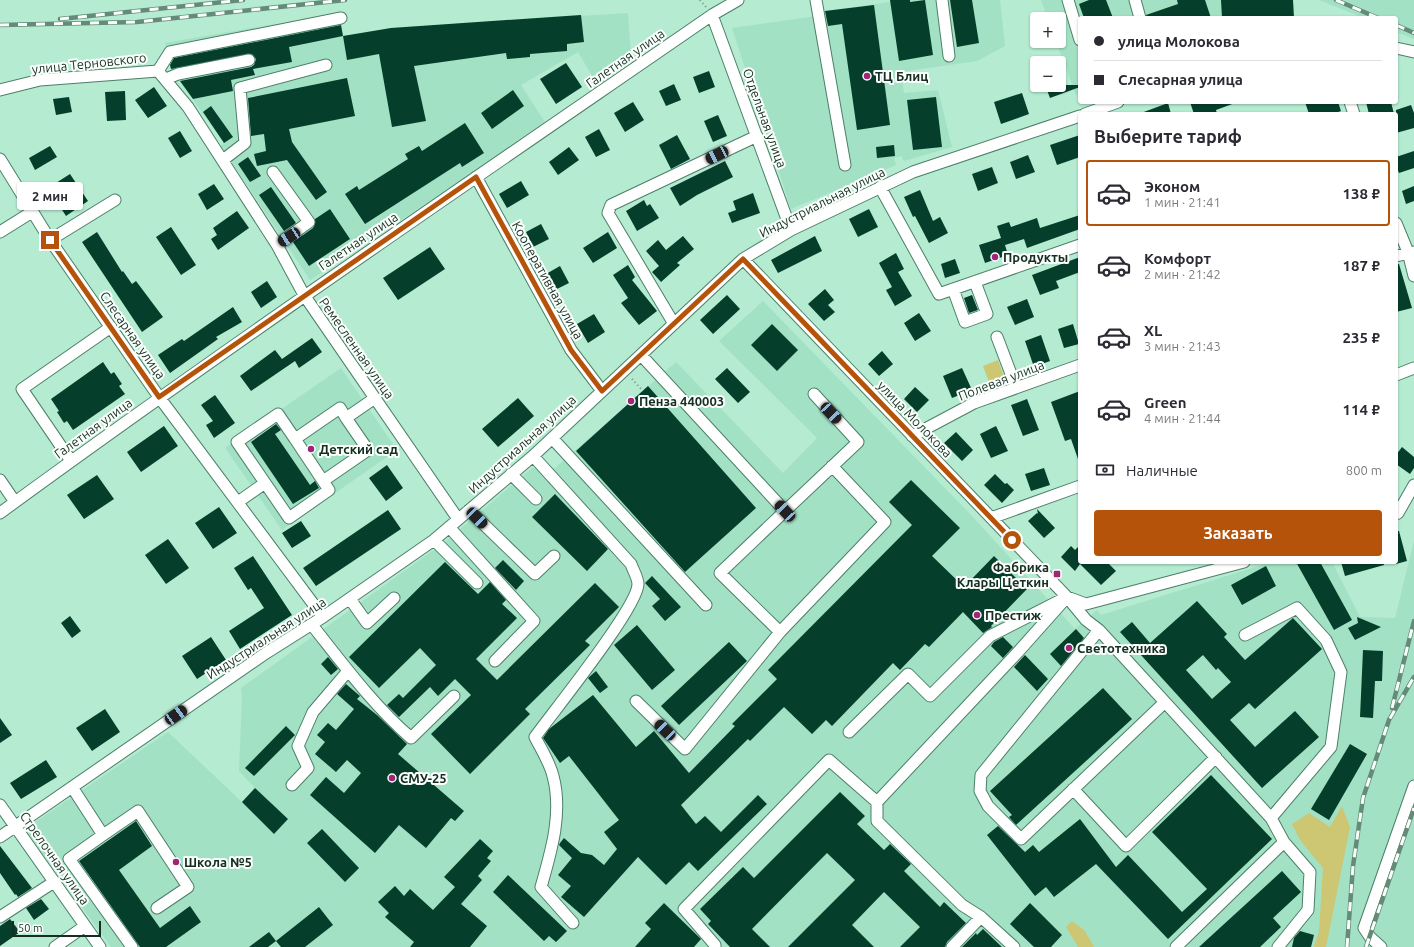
<!DOCTYPE html>
<html lang="ru">
<meta charset="utf-8">
<style>
:root{--surface:#fff;--page:#f7f7f7;--text:#2b2b33;--muted:#7c7c81;--line:#e1e1e2;--accent:#b45309}
body{margin:0;font-family:Ubuntu,sans-serif;background:var(--page);color:var(--text);height:100vh;display:flex;flex-direction:column;font-size:15px;white-space:nowrap}
*{box-sizing:border-box;margin:0}
p{font-size:13px;color:var(--muted)}
.icon{flex:none;width:22px;height:22px;fill:none;stroke:currentColor;stroke-width:2;stroke-linecap:round;stroke-linejoin:round}
.map{position:relative;flex:1;overflow:hidden}
.side{position:absolute;left:1078px;top:112px;width:320px;height:452px;display:flex;flex-direction:column;background:var(--surface);border-radius:4px;box-shadow:0 1px 3px #0004}
.side>*{flex:none}
.top-card{position:absolute;left:1078px;top:16px;width:320px;height:88px;border-radius:4px;box-shadow:0 1px 3px #0004;display:grid;align-content:center;height:88px;padding:0 16px;background:var(--surface)}
.controls{position:absolute;left:1030px;top:12px;display:grid;gap:8px}
.controls a{display:grid;place-items:center;width:36px;height:36px;border-radius:4px;background:var(--surface);box-shadow:0 1px 3px #0004;font-size:20px}
.scale{position:absolute;left:12px;bottom:10px;width:89px;box-sizing:border-box;padding-left:4px;border:2px solid #172d23;border-top:0;font-size:11px;line-height:14px;white-space:nowrap;color:#172d23;-webkit-text-stroke:3px #fafffc;paint-order:stroke}
.end{position:absolute;width:18px;height:18px;margin:-9px;border:5px solid #b45309;background:#fff;box-shadow:0 0 0 2px #fff}
.from{border-radius:50%}
.bubble{position:absolute;height:28px;border-radius:4px;background:var(--surface);box-shadow:0 1px 3px #0004;font-size:13px;font-weight:600;line-height:28px;text-align:center}
.car{position:absolute;width:12px;height:24px;margin:-12px -6px;border-radius:5px;box-shadow:0 0 3px 1px #0007;background:linear-gradient(#222 24%,#8ab4d8 0 40%,#222 0 76%,#8ab4d8 0 86%,#222 0)}
.top-card b{display:flex;align-items:center;gap:14px;height:38px;font-size:15px}
.top-card b+b{border-top:1px solid var(--line)}
.top-card i{width:10px;height:10px;background:var(--text)}
ul{padding:0;list-style:none}
li{display:flex;align-items:center;gap:12px;height:66px;margin:0 8px 6px;padding:0 8px;border:2px solid transparent;border-radius:4px}
li div{flex:1}
li b{display:block;font-size:15px}
li em{font-style:normal;font-weight:600}
li.selected{border-color:var(--accent)}
li>.icon{width:36px;height:36px;stroke-width:1.5}
h2{padding:0 16px;font-size:18px;line-height:48px}
.pay{display:flex;align-items:center;gap:10px;height:44px;padding:0 16px;font-size:15px}
.pay p{margin-inline-start:auto}
.button{display:flex;gap:8px;margin-top:auto;padding:8px 16px}
.button a{flex:1;height:46px;border-radius:4px;background:var(--accent);color:#fff;font-size:16px;font-weight:600;line-height:46px;text-align:center}
.map>svg:first-child{display:block}
.built{fill:#a2e1c4}
.green{fill:#cdc673}
.building{fill:#053f2c;fill-rule:evenodd}
.lines{fill:none;stroke-linecap:round;stroke-linejoin:round}
.minor-casing{stroke:#4c7f68;stroke-width:13}
.path{stroke:#6b9381;stroke-width:2;stroke-dasharray:1 3;stroke-linecap:butt}
.minor{stroke:#fff;stroke-width:11}
.rail-casing{stroke:#648a78;stroke-width:4.5}
.rail{stroke:#fafffc;stroke-width:3;stroke-dasharray:9;stroke-linecap:butt}
.route{stroke:#b45309;stroke-width:5}
.poi-dot{fill:#a02478;stroke:#fafffc;stroke-width:1.5}
.labels{text-anchor:middle;dominant-baseline:central;stroke-width:4;stroke-linejoin:round;paint-order:stroke}
.street-label{font-size:13px;fill:#172d23;stroke:#fafffc}
.poi-label{font-size:13px;font-weight:bold;fill:#172d23;stroke:#fafffc;text-anchor:start}
</style>
<div class="map">
<svg width="1414" height="947" viewBox="0 0 1414 947">
<rect width="100%" height="100%" fill="#b4ebd1"/>
<path class="built" d="M890,0H1000L1005,46L977,61L901,72L904,93L938,90L952,147L904,161L901,156L894,158L896,165L791,209L732,28L824,15V11L890,2Z
M1041,0H1293L1294,18H1080V94L1076,95L1056,41H1059V19H1048Z
M1319,0H1414V39L1396,32V18H1364Z
M339,13L343,36L391,28L628,13L631,58L598,86L578,52L521,85L546,124L310,280L221,146L224,142L171,70L165,43Z
M763,301L972,516L1075,629L1097,610L1101,615L1265,564L1293,562H1332L1360,617L1395,618L1414,541V947H111L25,829L168,732L242,802L255,788L239,771L242,697L241,688L446,541L532,468H555L676,362L783,473L817,438L719,341Z
M341,368L397,450L282,530L225,448Z"/>
<path class="green" d="M998,360L1005,380L990,385L983,366Z
M1342,806L1350,827L1326,947H1314L1319,931L1323,868L1300,840L1292,824L1309,813L1330,827Z
M1072,921L1085,931L1094,947H1078L1066,927Z"/>
<path class="building" d="M890,0H910V2L925,0L933,55L899,61Z
M950,0H972L979,43L957,47Z
M1089,0H1106L1113,18H1084L1079,4Z
M1177,0H1205L1211,18H1147L1146,15L1178,4Z
M1221,0H1293L1294,18H1222Z
M874,5L890,125L857,130L842,24L828,26L825,11Z
M581,15L584,42L567,44V51L530,54V57L507,59L506,53L414,66L426,121L392,127L379,54L347,60L343,36L391,28Z
M341,25L343,36L289,47L292,62L253,69L255,75L231,80L233,91L193,99L180,81L251,67L254,65L256,59L252,54L171,69L170,65L174,58Z
M566,63L582,87L556,104L540,79Z
M709,71L715,87L699,93L693,77Z
M347,78L355,116L289,129L292,142L327,192L316,200L287,160L257,166L254,154L266,151L264,134L251,136L248,98Z
M674,84L681,100L666,106L659,91Z
M1045,85H1080V87L1050,98Z
M154,87L167,106L148,118L135,100Z
M513,90L524,106L492,129L481,113Z
M125,91L126,120L107,121L105,92Z
M1022,93L1029,114L1001,124L994,102Z
M69,97L72,112L56,115L53,99Z
M936,97L942,147L913,150L907,100Z
M633,102L644,120L625,132L614,113Z
M1190,102H1235V103L1216,110L1217,114H1194Z
M1305,102H1338L1341,111L1333,114H1309Z
M1366,102H1391L1394,114H1369Z
M1168,103L1171,114H1141V113Z
M1411,105L1414,113V128L1396,133V110Z
M211,106L233,137L224,143L203,112Z
M718,115L727,136L713,142L704,121Z
M465,123L484,153L462,167L460,163L365,224L345,194L357,186L359,190L408,159L405,154L419,146L422,151Z
M599,129L610,150L596,157L585,137Z
M180,131L192,151L180,158L168,138Z
M677,135L690,159L671,169L659,145Z
M1080,135V157L1057,165L1050,145Z
M894,145L895,156L877,158L876,147Z
M50,146L57,157L35,170L29,158Z
M569,147L579,160L558,175L549,162Z
M1414,151V168L1399,173L1396,166V157Z
M1028,155L1035,172L1016,179L1010,162Z
M248,157L261,176L250,182L238,164Z
M725,161L733,177L697,195L680,206L670,188Z
M992,167L998,183L978,191L972,174Z
M70,174L88,201L66,216L48,188Z
M521,181L529,195L507,208L499,194Z
M214,184L224,199L207,210L198,194Z
M1414,186V201L1406,204L1402,191Z
M271,187L296,223L284,231L259,195Z
M920,190L933,221L940,217L948,233L929,243L915,216L913,217L904,197Z
M753,193L760,213L732,223L728,213L736,210L733,201Z
M644,200L647,206L650,204L659,218L637,231L626,211Z
M330,209L350,239L309,266L293,242L313,228L315,224V219Z
M869,209L878,227L858,237L849,219Z
M237,211L249,228L218,250L211,239L217,235L213,228Z
M1080,215V229L1027,248L1024,239L1005,245L1008,255L985,263L979,245L1001,238L997,226L1009,222L1011,227L1037,218L1040,228Z
M541,224L549,239L533,247L526,232Z
M171,227L196,265L181,275L156,237Z
M97,232L122,272L123,271L132,284L136,281L163,317L142,332L82,242Z
M608,232L617,248L593,263L583,248Z
M683,236L694,249L677,263L680,265L661,282L652,272L659,266L646,251L658,240L666,250Z
M815,236L822,251L778,273L771,260Z
M430,247L445,269L398,300L383,278Z
M896,253L904,269L898,272L912,296L895,306L886,290L892,287L879,263Z
M1080,257V272L1056,281L1059,288L1040,295L1032,275Z
M955,259L960,273L945,278L941,264Z
M1396,264H1399L1412,308L1396,312Z
M628,265L635,277L632,280L657,311L639,325L621,303L628,298L613,275Z
M560,266L569,283L555,290L546,274Z
M267,281L277,297L261,308L251,292Z
M825,289L834,300L828,305L835,312L824,321L808,304Z
M727,295L740,309L713,334L700,320Z
M972,295L978,310L969,313L964,298Z
M1027,299L1034,317L1015,325L1007,307Z
M233,307L242,322L216,337L218,339L170,373L158,355L182,339L184,341Z
M919,313L931,331L915,341L904,323Z
M594,314L605,332L588,343L577,324Z
M772,324L798,350L777,371L751,345Z
M1073,324L1079,344L1064,348L1058,329Z
M1041,335L1050,361L1034,367L1025,341Z
M312,338L322,352L299,368L295,361L251,391L240,376L275,350L282,359Z
M882,351L893,364L879,376L868,364Z
M103,362L111,374L114,372L122,384L119,386L125,394L73,430L67,421L64,423L57,412L59,411L51,399Z
M727,368L750,392L738,403L715,379Z
M962,368L972,390L952,398L943,376Z
M648,386L756,508L685,572L576,451Z
M915,387L929,400L917,412L904,399Z
M1080,391V459H1078L1071,439L1065,441L1051,402Z
M215,395L235,423L214,438L206,425L213,421L201,405Z
M518,398L534,416L498,447L482,429Z
M1027,399L1039,430L1023,436L1011,405Z
M276,424L281,430L275,434L310,485L315,481L319,488L293,504L251,442Z
M164,426L178,446L141,472L127,452Z
M996,426L1008,451L991,458L980,434Z
M956,432L973,450L962,461L944,443Z
M1402,447L1414,457V468L1410,474L1396,464V455Z
M387,465L403,488L386,501L369,478Z
M1044,468L1050,485L1031,491L1025,474Z
M995,474L1005,484L1007,483L1014,490L1002,503L984,485Z
M97,475L114,499L84,519L67,495Z
M911,480L960,528L932,556L964,587L994,556L1027,589L991,626L992,627L983,633L963,612L929,647L925,644L900,670L893,663L832,726L826,720L812,734L784,707L750,741L748,739L681,805L696,824L705,816L721,832L758,795L767,804L698,871L689,862L666,885L638,857L584,917L561,897L571,886L558,875L572,858L559,845L560,843L564,838L581,853L592,855L604,865L617,849L604,832L619,820L569,756L560,763L543,738L549,729L593,695L636,747L654,731L689,773L735,726L732,724L777,679L768,670L912,525L889,502Z
M555,494L608,549L587,571L532,517Z
M219,507L237,533L213,549L195,523Z
M1037,509L1055,528L1044,538L1028,521L1037,513L1038,514Z
M388,510L401,529L316,586L303,568Z
M301,521L311,536L292,548L282,533Z
M1396,531H1399L1407,561L1396,564Z
M168,539L189,568L166,584L145,555Z
M1080,545V562H1107L1116,571L1101,585L1080,564L1075,571L1061,557L1071,546L1075,550Z
M253,556L292,615L240,649L229,631L264,608L251,588L248,590L234,568Z
M503,560L524,581L516,590L495,568Z
M445,562L478,594L490,582L506,600L502,604L517,618L476,659L497,680L595,583L619,607L585,641L590,645L525,709L530,714L470,774L431,734L471,695L455,679L438,696L430,687L399,717L387,705L399,694L403,698L436,665L420,648L379,688L349,657Z
M1296,562H1320L1352,620L1334,630Z
M1341,562H1384V565L1345,576Z
M1266,566L1276,586L1242,605L1231,585Z
M652,576L681,607L665,621L652,606L660,599L645,583Z
M1197,601L1227,634L1224,637L1245,660L1293,618L1322,649L1255,709L1249,703L1230,720L1255,747L1295,711L1319,737L1262,788L1120,632L1132,622L1150,643ZM1203,655L1216,670L1218,668L1231,682L1212,699L1186,670Z
M70,616L81,631L72,638L61,623Z
M1357,617L1381,627L1355,640L1348,628L1358,623Z
M637,625L675,670L652,690L614,645Z
M1076,629L1084,638L1061,666L1050,654Z
M211,637L226,660L197,679L182,656Z
M1003,637L1013,647L1003,658L991,646L994,642Z
M729,642L747,661L679,725L661,706Z
M1363,650L1383,651L1382,681H1375L1373,718L1360,717Z
M1025,655L1048,679L1037,691L1014,667Z
M328,657L338,669L331,675L321,664Z
M596,671L608,687L600,693L588,678Z
M346,684L360,696L357,699L377,715L407,744L398,754L464,811L455,821L451,818L426,848L399,825L375,853L310,795L326,777L344,793L361,773L347,760L336,772L315,754L325,742L317,735L328,723L336,730L354,709L337,694Z
M1103,688L1132,719L1016,825L1009,817L1012,815L990,791Z
M105,709L120,732L92,751L76,728Z
M0,718L12,735L0,743Z
M286,726L295,735L254,776L245,768Z
M1350,744L1367,754L1329,820L1311,809Z
M46,760L57,777L21,799L10,783Z
M1211,775L1272,839L1168,939L1096,864L1054,897L1046,887L1035,896L987,835L998,826L1025,852L1033,845L1039,852L1080,819L1116,867L1128,855L1182,912L1207,889L1152,832Z
M255,788L288,819L274,834L242,802Z
M840,792L865,816L857,824L884,850L890,844L911,864L904,871L940,907L944,902L966,923L947,942L945,947H900L920,927L884,892L852,925L874,947H788L855,880L827,853L752,929L770,947H730L708,924L711,921L700,909L743,867L754,878Z
M136,821L152,846L119,870L160,928L190,906L201,922L166,947H140L79,861Z
M322,829L359,868L345,882L307,843Z
M480,839L493,851L487,858L491,861L478,876L482,880L461,904L487,926L470,947H410L414,942L385,917L389,913L378,902L395,886L404,896L410,889L433,910L455,887L444,877Z
M0,846L32,888L18,897L16,894L15,895L0,873Z
M1282,871L1301,892L1273,918L1281,927L1260,947H1199Z
M508,875L567,931L556,942L549,936L544,941L493,892Z
M41,899L49,909L34,920L26,908Z
M664,903L701,939L694,947H635L651,929L645,923Z
M1030,903L1062,935L1051,947H1034L1010,924Z
M319,907L333,925L305,947H281L276,941Z
M10,919L20,932L0,946V926Z
M983,929L1002,947H962L976,933L977,935Z
M1300,931L1314,935L1311,947H1292L1294,938Z
M269,932L276,941L268,947H249Z"/>
<g class="lines">
<g class="minor-casing">
<path id="minor" d="M816,0L845,165
M942,0L949,56
M1068,0L1080,40
M1135,0L1140,18
M712,15L791,230
M1396,48L1414,52
M158,71L188,107L277,245L304,295L458,519
M158,71L170,52L341,18
M166,79L178,74L249,60
M0,90L40,80L158,71
M1350,102L1354,114
M1085,114L1118,102
M0,159L50,240L159,397L323,617
M223,160L245,143L240,88L326,65
M273,172L309,222L277,245
M476,177L571,350L602,391
M880,187L939,294L1080,245
M1396,223L1408,252L1414,276
M0,232L32,212
M50,240L115,200
M1396,256L1414,252
M743,259L1067,597L1086,620L1099,630L1271,818L1284,842L1310,872L1308,910L1278,947
M953,289L965,322L987,314L975,282
M674,324L608,213L611,205L757,136
M997,337L1016,387
M641,355L785,511L858,442L814,394
M1396,375L1414,368
M346,418L368,450L323,481L329,490L289,518L237,442L278,414L295,439L340,408L346,418L375,398
M912,436L974,403L1080,365
M552,438L706,605
M295,439L323,481
M533,456L631,564C633,570 638,578 638,584C638,607 553,712 535,737C541,749 550,763 553,776C563,813 551,852 541,887L573,923
M71,461L22,389L111,327
M511,474L536,499
M0,480L15,502
M238,502L265,483
M469,510L535,574L554,556
M785,511L720,573L780,632L885,522L832,466
M0,513C234,342 474,179 712,15L738,0
M1396,514L1398,513L1414,485
M991,518L1080,486
M449,527L534,621L495,661
M434,540L477,583
M1067,597L1086,604L1244,562
M350,599L367,623L394,598
M312,625C343,664 373,705 411,738L454,696
M1099,630L981,775L980,791L988,806L1021,839L1165,702
M1245,635L1297,608L1326,640L1341,672L1331,747L1271,818
M636,701L685,749L780,632
M849,732L908,674L930,696L990,636L1061,600
M292,785L308,768L298,746L313,712L348,671
M72,787L103,835L138,811L188,887L157,908
M1073,789L1126,846L1216,757
M0,805L100,947
M103,835L69,859L132,947
M0,837L266,653L323,617L434,540L533,456L743,259L791,230L913,172L1080,116
M0,917L54,882
M981,917L1014,947
M55,947L85,926
M715,947V945L684,909L829,760L877,802
M952,947L981,917L962,905L877,821V802L1018,652L1067,597
M1176,947L1284,842
M1381,947L1370,937L1364,928L1414,786"/>
</g>
<path class="path" d="M700,0L706,7
M632,379L643,391
M666,406L669,402"/>
<use href="#minor" class="minor"/>
<g class="rail-casing">
<path id="rail" d="M1336,0L1378,18
M60,19L243,0
M0,25L137,22L345,0
M1396,25L1414,33
M1392,708L1414,621
M1347,947L1353,866L1363,798L1389,720L1414,677
M1366,947L1414,808"/>
</g>
<use href="#rail" class="rail"/>
</g>
<g class="lines">
<path class="route" d="M50,240L159,397L476,177L571,350L602,391L743,259L1012,540"/>
</g>
<g class="poi-dot">
<circle cx="867" cy="76" r="4"/>
<circle cx="995" cy="257" r="4"/>
<circle cx="631" cy="401" r="4"/>
<circle cx="311" cy="449" r="4"/>
<rect x="1053" y="570" width="8" height="8" rx="2"/>
<circle cx="977" cy="615" r="4"/>
<circle cx="1069" cy="648" r="4"/>
<circle cx="392" cy="778" r="4"/>
<circle cx="176" cy="862" r="4"/>
</g>
<g class="labels">
<g class="street-label">
<text transform="translate(625 58) rotate(-35)">Галетная улица</text>
<text transform="translate(89 63) rotate(-6)">улица Терновского</text>
<text transform="translate(765 118) rotate(70)">Отдельная улица</text>
<text transform="translate(822 202) rotate(-27)">Индустриальная улица</text>
<text transform="translate(358 241) rotate(-34)">Галетная улица</text>
<text transform="translate(548 280) rotate(61)">Кооперативная улица</text>
<text transform="translate(133 335) rotate(55)">Слесарная улица</text>
<text transform="translate(357 348) rotate(55)">Ремесленная улица</text>
<text transform="translate(1001 380) rotate(-21)">Полевая улица</text>
<text transform="translate(915 419) rotate(46)">улица Молокова</text>
<text transform="translate(93 428) rotate(-36)">Галетная улица</text>
<text transform="translate(522 444) rotate(-42)">Индустриальная улица</text>
<text transform="translate(266 638) rotate(-33)">Индустриальная улица</text>
<text transform="translate(55 858) rotate(55)">Стрелочная улица</text>
</g>
<g class="poi-label">
<text x="875" y="76">ТЦ Блиц</text>
<text x="1003" y="257">Продукты</text>
<text x="639" y="401">Пенза 440003</text>
<text x="319" y="449">Детский сад</text>
<text x="1049" y="567" text-anchor="end">Фабрика<tspan x="1049" dy="15">Клары Цеткин</tspan></text>
<text x="985" y="615">Престиж</text>
<text x="1077" y="648">Светотехника</text>
<text x="400" y="778">СМУ-25</text>
<text x="184" y="862">Школа №5</text>
</g>
</g>
</svg>
<div class="controls">
<a>+</a>
<a>−</a>
</div>
<div class="scale">50 m</div>
<i class="end from" style="left:1012px;top:540px"></i>
<i class="end" style="left:50px;top:240px"></i>
<div class="bubble" style="left:17px;top:182px;width:66px">2 мин</div>
<i class="car" style="left:717px;top:155px;rotate:244deg"></i>
<i class="car" style="left:289px;top:237px;rotate:237deg"></i>
<i class="car" style="left:831px;top:413px;rotate:137deg"></i>
<i class="car" style="left:785px;top:511px;rotate:317deg"></i>
<i class="car" style="left:477px;top:518px;rotate:135deg"></i>
<i class="car" style="left:176px;top:715px;rotate:55deg"></i>
<i class="car" style="left:665px;top:730px;rotate:314deg"></i>
<div class="top-card">
<b><i class="from"></i>улица Молокова</b>
<b><i></i>Слесарная улица</b>
</div>
<section class="side">
<h2>Выберите тариф</h2>
<ul>
<li class="selected"><svg class="icon" aria-label="car" viewBox="0 0 24 24"><path d="M5 17H2v-5l4-1 3-4h7l3 4 3 1v5h-3M9 17h6M6 11h13"/><circle cx="7" cy="17" r="2"/><circle cx="17" cy="17" r="2"/></svg><div><b>Эконом</b><p>1 мин · 21:41</p></div><em>138 ₽</em></li>
<li><svg class="icon" aria-label="car" viewBox="0 0 24 24"><path d="M5 17H2v-5l4-1 3-4h7l3 4 3 1v5h-3M9 17h6M6 11h13"/><circle cx="7" cy="17" r="2"/><circle cx="17" cy="17" r="2"/></svg><div><b>Комфорт</b><p>2 мин · 21:42</p></div><em>187 ₽</em></li>
<li><svg class="icon" aria-label="car" viewBox="0 0 24 24"><path d="M5 17H2v-5l4-1 3-4h7l3 4 3 1v5h-3M9 17h6M6 11h13"/><circle cx="7" cy="17" r="2"/><circle cx="17" cy="17" r="2"/></svg><div><b>XL</b><p>3 мин · 21:43</p></div><em>235 ₽</em></li>
<li><svg class="icon" aria-label="car" viewBox="0 0 24 24"><path d="M5 17H2v-5l4-1 3-4h7l3 4 3 1v5h-3M9 17h6M6 11h13"/><circle cx="7" cy="17" r="2"/><circle cx="17" cy="17" r="2"/></svg><div><b>Green</b><p>4 мин · 21:44</p></div><em>114 ₽</em></li>
</ul>
<div class="pay"><svg class="icon" aria-label="cash" viewBox="0 0 24 24"><path d="M3 7h18v10H3z"/><circle cx="12" cy="12" r="2"/></svg>Наличные<p>800 m</p></div>
<div class="button"><a>Заказать</a></div>
</section>
</div>
